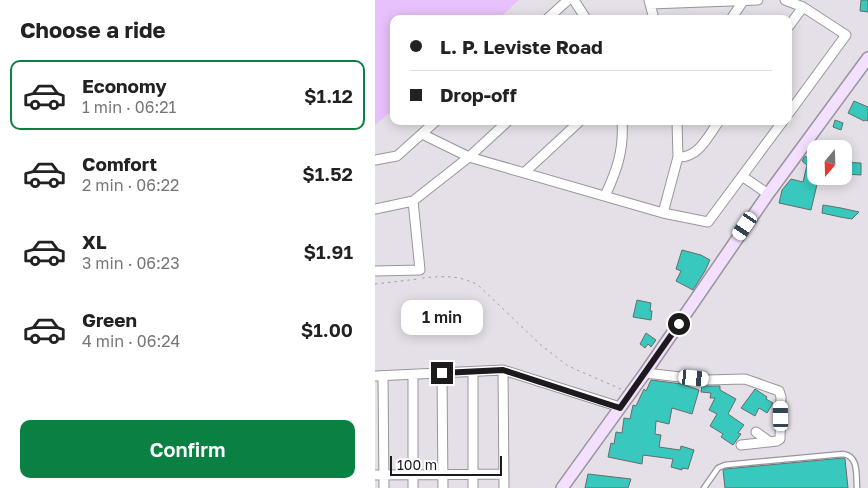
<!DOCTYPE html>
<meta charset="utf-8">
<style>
:root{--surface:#fff;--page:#f6f6f6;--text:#222;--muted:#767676;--line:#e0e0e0;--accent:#0b8043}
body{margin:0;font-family:"Golos Text",sans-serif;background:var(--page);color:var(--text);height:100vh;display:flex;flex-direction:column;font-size:19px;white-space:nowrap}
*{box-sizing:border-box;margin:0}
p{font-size:16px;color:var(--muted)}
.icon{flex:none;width:28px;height:28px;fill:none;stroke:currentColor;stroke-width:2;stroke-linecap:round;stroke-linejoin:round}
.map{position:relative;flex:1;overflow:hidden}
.drawer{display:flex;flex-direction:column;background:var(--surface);width:375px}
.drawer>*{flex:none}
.banner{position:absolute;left:15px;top:15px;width:402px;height:110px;border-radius:10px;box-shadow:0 2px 12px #0003;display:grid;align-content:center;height:110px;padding:0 20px;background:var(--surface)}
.needle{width:32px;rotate:199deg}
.buttons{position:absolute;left:432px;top:140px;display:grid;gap:10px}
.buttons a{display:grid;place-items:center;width:45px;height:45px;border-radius:10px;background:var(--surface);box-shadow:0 2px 12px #0003;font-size:25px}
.scale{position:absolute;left:15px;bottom:12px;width:112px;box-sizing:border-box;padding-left:5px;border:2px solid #1c1a1d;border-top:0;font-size:14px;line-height:18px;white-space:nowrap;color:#1c1a1d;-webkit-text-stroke:4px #fff;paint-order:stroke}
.end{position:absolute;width:22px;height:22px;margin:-11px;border:6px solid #1c1a1d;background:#fff;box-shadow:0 0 0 2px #fff}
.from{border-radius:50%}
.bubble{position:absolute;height:35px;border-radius:10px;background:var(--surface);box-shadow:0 2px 12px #0003;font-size:16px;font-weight:600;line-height:35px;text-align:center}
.car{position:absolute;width:15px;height:30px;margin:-15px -8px;border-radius:6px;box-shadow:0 0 4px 1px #0007;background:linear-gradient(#fff 24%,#345 0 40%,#fff 0 76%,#345 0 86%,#fff 0)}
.banner b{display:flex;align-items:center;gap:18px;height:48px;font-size:19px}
.banner b+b{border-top:1px solid var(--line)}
.banner i{width:12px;height:12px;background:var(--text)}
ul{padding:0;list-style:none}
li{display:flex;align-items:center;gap:15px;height:70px;margin:0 10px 8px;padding:0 10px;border:2px solid transparent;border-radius:10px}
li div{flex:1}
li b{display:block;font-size:19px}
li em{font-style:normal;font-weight:600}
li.on{border-color:var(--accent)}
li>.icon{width:45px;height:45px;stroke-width:1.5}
h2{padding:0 20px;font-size:22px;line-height:60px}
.cta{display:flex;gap:10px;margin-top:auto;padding:10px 20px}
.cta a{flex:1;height:58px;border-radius:10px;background:var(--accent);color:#fff;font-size:20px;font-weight:600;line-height:58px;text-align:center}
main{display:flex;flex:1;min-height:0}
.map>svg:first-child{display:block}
.green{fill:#e7c1fb}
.building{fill:#38c8bd;stroke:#646d6c}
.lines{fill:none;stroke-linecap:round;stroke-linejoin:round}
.service-casing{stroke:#99959c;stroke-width:7}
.minor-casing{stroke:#99959c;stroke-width:11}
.secondary-casing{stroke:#99959c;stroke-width:14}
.path{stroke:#a29ea4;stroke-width:1;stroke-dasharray:2.5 4;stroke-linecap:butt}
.service{stroke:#fff;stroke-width:4.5}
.minor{stroke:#fff;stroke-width:9}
.secondary{stroke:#f3dffe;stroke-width:11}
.route{stroke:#1c1a1d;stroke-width:6}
</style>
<main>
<section class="drawer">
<h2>Choose a ride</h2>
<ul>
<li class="on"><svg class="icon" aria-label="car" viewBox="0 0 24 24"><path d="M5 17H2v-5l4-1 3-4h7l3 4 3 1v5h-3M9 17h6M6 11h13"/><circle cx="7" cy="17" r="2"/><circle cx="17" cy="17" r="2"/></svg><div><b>Economy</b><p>1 min · 06:21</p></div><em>$1.12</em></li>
<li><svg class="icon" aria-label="car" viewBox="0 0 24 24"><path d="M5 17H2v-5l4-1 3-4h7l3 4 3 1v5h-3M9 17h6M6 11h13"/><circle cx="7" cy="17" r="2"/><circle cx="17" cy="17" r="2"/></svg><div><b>Comfort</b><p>2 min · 06:22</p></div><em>$1.52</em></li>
<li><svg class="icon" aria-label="car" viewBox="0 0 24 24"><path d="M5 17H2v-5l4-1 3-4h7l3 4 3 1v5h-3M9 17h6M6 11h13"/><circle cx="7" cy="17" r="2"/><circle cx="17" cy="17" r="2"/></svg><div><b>XL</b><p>3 min · 06:23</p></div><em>$1.91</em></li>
<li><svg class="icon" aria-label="car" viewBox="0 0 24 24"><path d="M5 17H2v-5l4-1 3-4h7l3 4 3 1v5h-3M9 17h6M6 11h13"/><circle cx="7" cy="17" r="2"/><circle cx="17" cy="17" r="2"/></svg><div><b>Green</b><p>4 min · 06:24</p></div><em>$1.00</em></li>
</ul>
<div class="cta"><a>Confirm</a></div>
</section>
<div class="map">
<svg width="493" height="488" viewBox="0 0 493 488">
<rect width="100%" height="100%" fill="#e5e0e8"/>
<path class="green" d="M0,0H144L123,19H19V109L0,125Z"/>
<path class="building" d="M486,0H493V12L485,11Z
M479,101L493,107V121L490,120L489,121L473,113Z
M460,120L468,123L466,130L458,127Z
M430,156L441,164V176H444L436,210L404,203L407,190L416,179L428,182L432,165L427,161Z
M469,162L486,163V175L469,174Z
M448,205L466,208L484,212L477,219L465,217L447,213Z
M307,250L326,255L335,260L330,271L318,290L301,281L306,271L301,269Z
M262,300L276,303L275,311H277L276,320L258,317Z
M271,333L281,340L276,347L273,344L270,348L265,344Z
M276,380L307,384L324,390L317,414L297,408L294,424L281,421L280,434L286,435L284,447L305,450L306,446L319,450L313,469L307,468V470L296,467L298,459L268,455L267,464L233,457L236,443L239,444L241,432L247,433L249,418L255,419L258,405L261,406L269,389L271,391Z
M327,386H345V390L361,399L353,414L369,425L363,433L366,434L358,445L346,437L348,434L335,426L342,414L334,410L340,398H335L336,393L326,392Z
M380,389L392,397L391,399L398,403L392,413L384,408L380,416L366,408Z
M468,458L470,459L473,488H350L348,470L350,469Z
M213,474L256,479L253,488H210Z"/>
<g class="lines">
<g class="service-casing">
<path id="service" d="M329,488L343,468L350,465L468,454C484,456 481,475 482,488"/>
</g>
<g class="minor-casing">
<path id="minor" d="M199,0L211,19
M274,0L279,19
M410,0L428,7L471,35L414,113
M275,4L383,0
M172,19L193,0
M356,19L369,0
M414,26L428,7
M47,134L94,157L288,213L333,222L408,121
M303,157C324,158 333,136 344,121
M0,160L22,156L61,121
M150,172L205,121
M367,176L393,194
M230,196C242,170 249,150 247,121
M0,209L38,201L94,157L133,121
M288,213L303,157L302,121
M0,271L45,270L38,201
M128,370L129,488
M67,373L68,488
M270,373L332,380L370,379L404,391L406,397L405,439L402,441L366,445
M0,376L128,370L245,407
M8,376L9,488
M381,432L395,442
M0,475L129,474
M38,488V375
M98,488V372"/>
</g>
<g class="secondary-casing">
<path id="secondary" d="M187,488L270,373L393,194L493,58"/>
</g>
<path class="path" d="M47,278C68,276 84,275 103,285L167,346L193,366L246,389
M0,284L43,279"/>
<use href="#service" class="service"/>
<use href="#minor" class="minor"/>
<use href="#secondary" class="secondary"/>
</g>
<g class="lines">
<path class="route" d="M67,373L128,370L245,408L304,324"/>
</g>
</svg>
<div class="buttons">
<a><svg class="needle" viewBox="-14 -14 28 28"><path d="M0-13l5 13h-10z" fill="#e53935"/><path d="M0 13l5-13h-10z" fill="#767676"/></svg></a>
</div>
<div class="scale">100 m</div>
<i class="end from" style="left:304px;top:324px"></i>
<i class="end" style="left:67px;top:373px"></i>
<div class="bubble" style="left:26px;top:300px;width:82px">1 min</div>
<i class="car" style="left:370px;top:226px;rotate:214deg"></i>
<i class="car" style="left:319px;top:378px;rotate:96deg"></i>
<i class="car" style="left:406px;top:416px;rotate:359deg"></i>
<div class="banner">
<b><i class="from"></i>L. P. Leviste Road</b>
<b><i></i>Drop-off</b>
</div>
</div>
</main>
